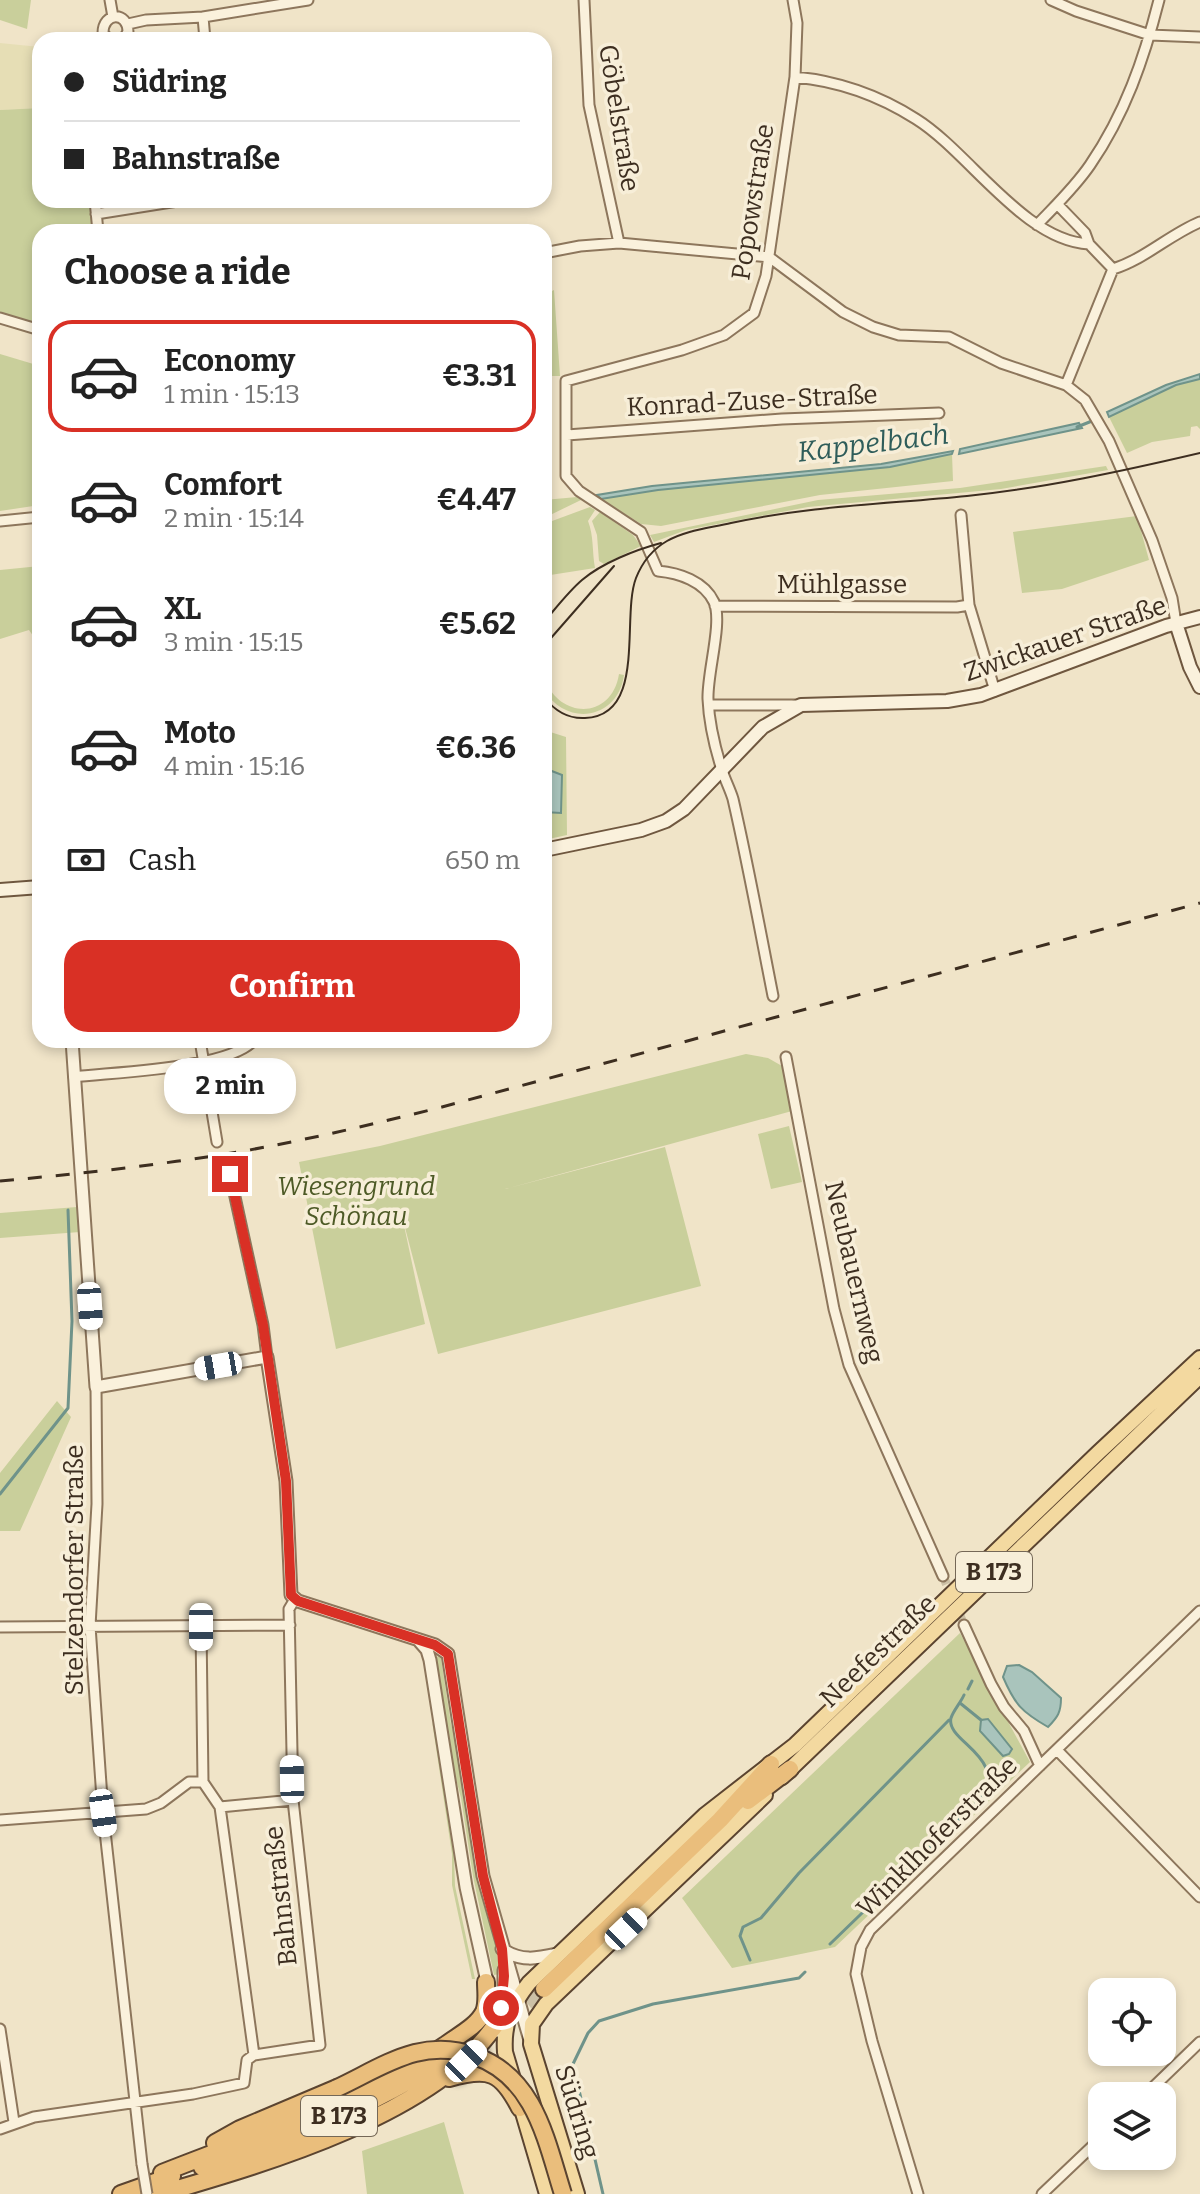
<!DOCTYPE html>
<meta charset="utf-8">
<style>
:root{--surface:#fff;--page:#f2f2f2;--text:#222;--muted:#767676;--line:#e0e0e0;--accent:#d93025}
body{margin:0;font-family:Bitter,serif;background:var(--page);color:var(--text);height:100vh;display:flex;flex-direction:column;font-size:30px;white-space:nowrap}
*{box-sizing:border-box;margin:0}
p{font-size:26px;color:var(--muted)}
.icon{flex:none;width:44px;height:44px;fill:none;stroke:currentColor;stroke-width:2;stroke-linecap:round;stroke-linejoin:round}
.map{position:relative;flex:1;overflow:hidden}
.panel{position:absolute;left:32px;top:224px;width:520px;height:824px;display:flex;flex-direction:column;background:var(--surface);border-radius:24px;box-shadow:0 4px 12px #0003}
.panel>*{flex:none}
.hud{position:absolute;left:32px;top:32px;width:520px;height:176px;border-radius:24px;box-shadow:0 4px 12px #0003;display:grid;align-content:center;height:176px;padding:0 32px;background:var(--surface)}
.buttons{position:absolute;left:1088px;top:1978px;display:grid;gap:16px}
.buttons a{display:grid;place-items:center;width:88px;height:88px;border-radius:16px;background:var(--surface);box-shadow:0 4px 12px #0003;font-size:40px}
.end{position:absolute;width:36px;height:36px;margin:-18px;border:10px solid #d93025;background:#fff;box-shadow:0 0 0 4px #fff}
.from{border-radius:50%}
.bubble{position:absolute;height:56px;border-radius:24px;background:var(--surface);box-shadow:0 4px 12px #0003;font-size:26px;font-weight:700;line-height:56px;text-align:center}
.car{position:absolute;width:24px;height:48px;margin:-24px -12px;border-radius:10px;box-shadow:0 0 6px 2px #0007;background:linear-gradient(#fff 24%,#345 0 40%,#fff 0 76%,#345 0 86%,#fff 0)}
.hud b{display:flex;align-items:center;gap:28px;height:76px;font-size:30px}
.hud b+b{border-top:2px solid var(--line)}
.hud i{width:20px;height:20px;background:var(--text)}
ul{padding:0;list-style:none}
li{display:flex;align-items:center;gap:24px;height:112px;margin:0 16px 12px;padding:0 16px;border:4px solid transparent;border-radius:24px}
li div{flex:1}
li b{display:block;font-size:30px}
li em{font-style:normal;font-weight:700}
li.on{border-color:var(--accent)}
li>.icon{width:72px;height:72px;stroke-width:1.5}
h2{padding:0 32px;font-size:36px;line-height:96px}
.pay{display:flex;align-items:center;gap:20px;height:88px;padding:0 32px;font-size:30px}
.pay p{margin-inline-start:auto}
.cta{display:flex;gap:16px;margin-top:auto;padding:16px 32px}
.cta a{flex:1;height:92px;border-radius:24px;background:var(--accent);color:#fff;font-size:32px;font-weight:700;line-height:92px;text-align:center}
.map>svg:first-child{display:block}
.farmland{fill:#e6deb5}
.green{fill:#c9cf9b}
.water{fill:#a9c4bc;stroke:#6f938a;stroke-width:2}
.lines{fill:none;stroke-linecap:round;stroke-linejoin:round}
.stream{stroke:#6f938a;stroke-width:3}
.minor-tunnel{stroke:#ccc0a6;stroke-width:9;stroke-dasharray:9 4.5;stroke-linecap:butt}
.trunk-tunnel{stroke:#ccc0a6;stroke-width:16;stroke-dasharray:16 8;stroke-linecap:butt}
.minor-casing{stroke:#8d765c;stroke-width:13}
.tertiary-casing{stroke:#8d765c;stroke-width:15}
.secondary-casing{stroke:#6f573f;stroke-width:16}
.primary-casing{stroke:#5b4430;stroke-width:18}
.trunk-casing{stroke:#5b4430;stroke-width:20}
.minor{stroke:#faf1dc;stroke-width:9}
.tertiary{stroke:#faf1dc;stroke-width:11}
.secondary{stroke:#faf1dc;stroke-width:12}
.primary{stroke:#f3d9a0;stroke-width:14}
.trunk{stroke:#eabe7c;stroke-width:16}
.tram{stroke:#3d2e20;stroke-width:2}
.rail{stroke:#3d2e20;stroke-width:3;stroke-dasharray:14 14;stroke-linecap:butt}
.minor-bridge-casing{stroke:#8d765c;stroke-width:13;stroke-linecap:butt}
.trunk-bridge-casing{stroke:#5b4430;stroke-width:20;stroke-linecap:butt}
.minor-bridge{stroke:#faf1dc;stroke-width:9}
.trunk-bridge{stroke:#eabe7c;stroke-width:16}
.route{stroke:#d93025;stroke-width:10}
.labels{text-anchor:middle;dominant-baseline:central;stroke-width:7;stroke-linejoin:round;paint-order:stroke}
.shield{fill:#f7eed8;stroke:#756857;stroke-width:2}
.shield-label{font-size:24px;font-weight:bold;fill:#3d2e20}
.street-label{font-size:26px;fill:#3d2e20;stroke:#f7eed8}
.park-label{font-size:26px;font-style:italic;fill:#4d5a26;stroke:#f7eed8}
.water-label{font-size:28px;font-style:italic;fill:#2f5d5a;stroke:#f7eed8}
</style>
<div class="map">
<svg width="1200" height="2194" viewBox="0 0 1200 2194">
<rect width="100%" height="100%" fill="#f0e4c8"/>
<path class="farmland" d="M0,43L40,47V108L0,110Z"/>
<path class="green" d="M0,0H31L27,29L0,20Z
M40,108V200H90L92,232H40V324L0,313V110Z
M554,290L560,376H544V295Z
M0,354L40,366V505L0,511Z
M1200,379V429L1197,426L1191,427L1190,436L1152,442L1127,453L1109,417L1176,385Z
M952,454L953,481L820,495L661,526L641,524L601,499L658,490L890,467Z
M1106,466L1108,470L1001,489L808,507L686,530L654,542L650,535L818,500L960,488Z
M577,497L581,500L544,518V500Z
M590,507L595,510L588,521C594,536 592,552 595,568L544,576V524Z
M600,512L633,535L641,546L604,564L599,561L597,535L592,521Z
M1137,516L1149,560L1062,589L1022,593L1013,532Z
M40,566V646L29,630L0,639V570Z
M619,674L624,675C618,719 567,728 544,690L545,680C561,720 612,719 619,674Z
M544,730L566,737L567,835L544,840Z
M746,1054L768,1058L782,1066L792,1111L505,1189L665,1147L701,1286L438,1354L402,1216L425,1324L336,1349L299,1162L380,1146Z
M789,1126L802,1182L771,1189L758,1134Z
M77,1207L80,1232L0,1238V1213Z
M57,1401L71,1417L20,1531H0V1473Z
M960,1633L1030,1762L835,1947L732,1968L682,1898Z
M438,1656L441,1658L451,1724L456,1740L478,1876L496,1947L500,1974L494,1975L473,1876L461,1798L451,1760L435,1659Z
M432,1721L437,1739L454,1856L455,1886L475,1979H472L452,1885V1854Z
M444,2122L464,2194H367L362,2151Z"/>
<path class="water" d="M1200,374V379L1176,385L1109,417L1107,412L1166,385Z
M1079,423L1082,428L959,454L960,449Z
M953,451L952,454L890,467L658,490L601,499L597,495L652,486L881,464Z
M544,768L562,775L561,813L544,812Z
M1019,1665L1032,1672L1061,1698C1061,1712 1058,1717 1048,1727C1022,1712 1015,1705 1003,1677L1007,1666Z
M988,1719L1012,1749L1009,1754L1003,1756L980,1731L981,1720Z"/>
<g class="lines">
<path class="stream" d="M1077,427L1092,421
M0,1494L68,1408L72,1321L68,1210
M968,1689L972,1681
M960,1703L981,1720
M830,1944L979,1800C1011,1757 945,1742 951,1718C953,1711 961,1702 964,1695
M750,1960L740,1936L743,1927L761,1918L799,1873L949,1720
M603,2194L579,2090L572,2076L573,2064L588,2033L599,2021L653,2004L799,1978L805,1972"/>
<path class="minor-tunnel" d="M943,1576L964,1625"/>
<path class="trunk-tunnel" d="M507,2016L544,1989"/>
<g class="minor-casing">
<path id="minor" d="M110,0L113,17
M584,0L589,105L619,243
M1051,0L1076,11L1150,35L1200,37
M128,24L146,20L203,17
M109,40L103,33C103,12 128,11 128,32L123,40
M205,40L203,17L308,0
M795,77C838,81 880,96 916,119C969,152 1024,241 1089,244L1113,269
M95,200L98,232
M1057,204L1085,233L1089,244
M96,214L184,200
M1037,225C1055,206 1075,187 1090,165C1125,114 1144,59 1159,0
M544,253L580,246L619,243L769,257L843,312L873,327L899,335L949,337L1001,363L1066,385L1085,400L1109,441L1152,540L1172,598L1176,623
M0,318L40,330
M1066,385L1113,269C1145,259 1169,235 1200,222
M567,435L782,419L939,413
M961,515L969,605L995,691
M0,521L40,517
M715,606L957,607L969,605
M709,705H801
M773,996C760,930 748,864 733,799C730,789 725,780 722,770C715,748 709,722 708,699C707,673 723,622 714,602C704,581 679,573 658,571L641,532L579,491L566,476V381L682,350L724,335L754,313L766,276L795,77L797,23L793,0
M200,1040L217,1142
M786,1057L834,1309L849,1365L943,1576
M74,1077C115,1072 229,1069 254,1040
M230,1174L263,1325L267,1357
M96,1387L97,1504L90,1626L103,1813L142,2164
M964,1625L991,1684L1004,1707L1024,1731L1040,1766
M0,1627L290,1625
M201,1627L203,1782L220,1807L254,2055
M1057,1750L1200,1897
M220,1807L293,1800
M0,1820L146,1809L161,1803L189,1782H203
M0,2029L14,2122
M1144,2096L1200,2042
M0,2129L34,2117L193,2094L244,2083L247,2060L254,2055L320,2045L293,1800L289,1609L295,1599
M918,2194L872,2041L856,1974L861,1947L870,1930L1200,1611
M1042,2194L1102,2137"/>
</g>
<g class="tertiary-casing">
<path id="tertiary" d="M72,1040L96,1387L267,1357L286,1481L291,1595L298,1601L435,1645L448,1654L483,1876L529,2037
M420,1642L427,1650L430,1660L466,1887L498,2031
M502,1949C522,1963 539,1958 562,1953
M496,2023L504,1997V1970"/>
</g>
<g class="secondary-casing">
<path id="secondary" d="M1176,623L1190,667L1200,687
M544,850L641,830L666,821L684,809L763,727L801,705L947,701L981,695L1166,626L1200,617
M0,890L40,887"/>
</g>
<g class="primary-casing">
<path id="primary" d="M782,1777L1200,1376
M547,2194L505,2052C503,2023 511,2006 529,1983L705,1815L795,1745L1098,1453L1200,1358
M577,2194L531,2044L532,2024L546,2004L765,1795"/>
</g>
<g class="trunk-casing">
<path id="trunk" d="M748,1801L790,1769
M544,1989L720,1820L771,1764
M449,2078C489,2067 501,2071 520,2108
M215,2143L240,2129L337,2088
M202,2167C287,2145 369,2105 444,2061
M162,2173C258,2135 361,2102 447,2044C459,2035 477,2026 484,2012C488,2003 486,1992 486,1982
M121,2194L172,2176
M160,2194C263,2164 435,2115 496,2024"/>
</g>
<use href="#minor" class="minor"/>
<use href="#tertiary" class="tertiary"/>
<use href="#secondary" class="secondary"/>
<use href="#primary" class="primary"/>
<use href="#trunk" class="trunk"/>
<path class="tram" d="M544,622C556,608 568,592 582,580C602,563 635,550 661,543
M544,646L614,566
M544,697C554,710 567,719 585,718C647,716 621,617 636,578C642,563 653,549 667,541C686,530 710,528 731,523C809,506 888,504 967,496C1045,488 1123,471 1200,453"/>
<path class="rail" d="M0,1181C79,1174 159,1165 238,1152C307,1140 374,1124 442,1107L1200,903"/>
<g class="minor-bridge-casing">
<path id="minor-bridge" d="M142,2164L147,2194"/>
</g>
<g class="trunk-bridge-casing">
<path id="trunk-bridge" d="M337,2088C363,2076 388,2060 415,2053C435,2048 456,2049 475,2056C535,2077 546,2140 563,2194"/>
</g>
<use href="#minor-bridge" class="minor-bridge"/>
<use href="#trunk-bridge" class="trunk-bridge"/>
</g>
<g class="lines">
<path class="route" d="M230,1174L263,1325L286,1481L291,1595L298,1601L435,1645L448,1654L483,1876L502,1949L504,1976L501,2008"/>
</g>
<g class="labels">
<g class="shield">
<rect x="956" y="1552" width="76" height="40" rx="6"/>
<rect x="301" y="2096" width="76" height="40" rx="6"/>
</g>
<g class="shield-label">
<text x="994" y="1572">B 173</text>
<text x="339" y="2116">B 173</text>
</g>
<g class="street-label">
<text transform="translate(619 118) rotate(81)">Göbelstraße</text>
<text transform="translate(753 202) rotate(-81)">Popowstraße</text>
<text transform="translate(752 401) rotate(-3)">Konrad-Zuse-Straße</text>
<text x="842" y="584">Mühlgasse</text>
<text transform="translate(1065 639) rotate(-19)">Zwickauer Straße</text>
<text transform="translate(854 1272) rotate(77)">Neubauernweg</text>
<text transform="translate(74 1570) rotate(-90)">Stelzendorfer Straße</text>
<text transform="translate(878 1651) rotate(-44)">Neefestraße</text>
<text transform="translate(937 1837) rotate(-45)">Winklhoferstraße</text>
<text transform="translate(281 1896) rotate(-96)">Bahnstraße</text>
<text transform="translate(577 2112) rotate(73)">Südring</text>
</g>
<g class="park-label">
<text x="356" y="1186">Wiesengrund<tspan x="356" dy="30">Schönau</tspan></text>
</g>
<g class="water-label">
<text transform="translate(873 443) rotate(-7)">Kappelbach</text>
</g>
</g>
</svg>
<div class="buttons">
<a><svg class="icon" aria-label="locate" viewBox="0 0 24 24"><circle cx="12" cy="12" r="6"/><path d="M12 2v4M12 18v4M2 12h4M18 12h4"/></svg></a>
<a><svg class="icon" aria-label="layers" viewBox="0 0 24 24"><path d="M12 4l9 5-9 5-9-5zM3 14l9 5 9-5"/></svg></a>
</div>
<i class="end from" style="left:501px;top:2008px"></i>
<i class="end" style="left:230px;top:1174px"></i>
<div class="bubble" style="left:164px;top:1058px;width:132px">2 min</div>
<i class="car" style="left:90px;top:1306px;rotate:176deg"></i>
<i class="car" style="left:218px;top:1366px;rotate:260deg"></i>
<i class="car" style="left:201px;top:1627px;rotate:180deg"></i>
<i class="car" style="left:292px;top:1779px;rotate:359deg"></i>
<i class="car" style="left:103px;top:1813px;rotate:172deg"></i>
<i class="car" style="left:626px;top:1929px;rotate:46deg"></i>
<i class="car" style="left:466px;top:2061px;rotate:45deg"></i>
<div class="hud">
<b><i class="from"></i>Südring</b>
<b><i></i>Bahnstraße</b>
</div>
<section class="panel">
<h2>Choose a ride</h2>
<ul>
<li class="on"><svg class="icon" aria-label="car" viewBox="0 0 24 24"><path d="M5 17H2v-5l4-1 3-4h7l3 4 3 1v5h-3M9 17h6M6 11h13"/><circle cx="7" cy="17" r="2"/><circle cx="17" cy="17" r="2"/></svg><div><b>Economy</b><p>1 min · 15:13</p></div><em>€3.31</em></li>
<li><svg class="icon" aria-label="car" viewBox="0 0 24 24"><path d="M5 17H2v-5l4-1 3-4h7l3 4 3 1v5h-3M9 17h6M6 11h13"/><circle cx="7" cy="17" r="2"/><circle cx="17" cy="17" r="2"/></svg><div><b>Comfort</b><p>2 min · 15:14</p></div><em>€4.47</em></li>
<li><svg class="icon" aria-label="car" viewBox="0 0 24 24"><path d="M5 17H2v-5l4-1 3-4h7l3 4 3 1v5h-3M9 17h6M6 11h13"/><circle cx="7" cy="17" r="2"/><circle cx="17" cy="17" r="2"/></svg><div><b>XL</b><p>3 min · 15:15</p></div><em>€5.62</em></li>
<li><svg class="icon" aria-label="car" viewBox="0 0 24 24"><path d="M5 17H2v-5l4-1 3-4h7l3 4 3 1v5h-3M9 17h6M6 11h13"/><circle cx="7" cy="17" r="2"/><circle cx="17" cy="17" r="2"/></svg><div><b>Moto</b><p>4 min · 15:16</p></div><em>€6.36</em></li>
</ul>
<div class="pay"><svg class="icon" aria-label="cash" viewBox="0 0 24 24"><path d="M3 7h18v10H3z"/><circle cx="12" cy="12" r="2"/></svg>Cash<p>650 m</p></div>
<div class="cta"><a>Confirm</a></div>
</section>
</div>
